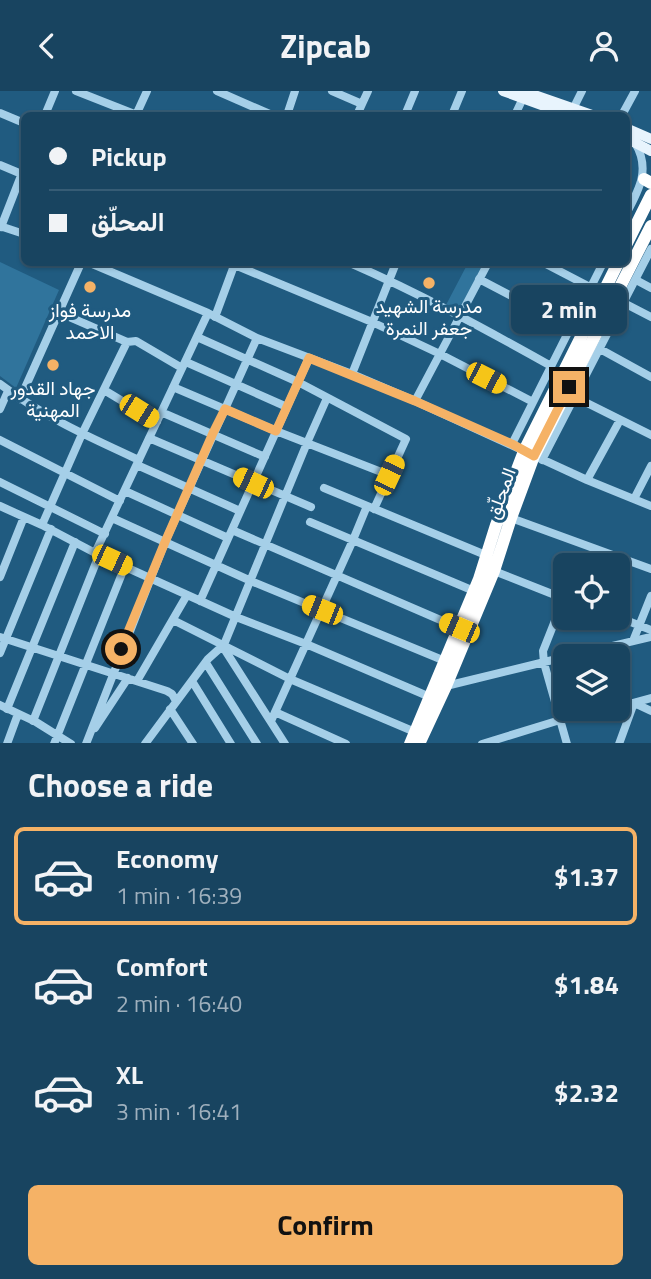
<!DOCTYPE html>
<meta charset="utf-8">
<style>
:root{--surface:#184460;--page:#254e69;--text:#f1f3f6;--muted:#9fb0bd;--line:#365c75;--accent:#f5b266}
body{margin:0;font-family:"Titillium Web",Vazirmatn,sans-serif;background:var(--page);color:var(--text);height:100vh;display:flex;flex-direction:column;font-size:26px;white-space:nowrap}
*{box-sizing:border-box;margin:0}
p{font-size:23px;color:var(--muted)}
.icon{flex:none;width:38px;height:38px;fill:none;stroke:currentColor;stroke-width:2;stroke-linecap:round;stroke-linejoin:round}
.map{position:relative;height:652px;overflow:hidden}
.panel{display:flex;flex-direction:column;background:var(--surface);flex:1}
.panel>*{flex:none}
.top-card{position:absolute;left:21px;top:21px;width:609px;height:154px;border-radius:10px;box-shadow:0 2px 5px #0004,0 0 0 2px var(--line);display:grid;align-content:center;height:154px;padding:0 28px;background:var(--surface)}
.controls{position:absolute;left:553px;top:462px;display:grid;gap:14px}
.controls a{display:grid;place-items:center;width:77px;height:77px;border-radius:10px;background:var(--surface);box-shadow:0 2px 5px #0004,0 0 0 2px var(--line);font-size:35px}
.end{position:absolute;width:32px;height:32px;margin:-16px;border:9px solid #f5b266;background:#111;box-shadow:0 0 0 4px #111}
.from{border-radius:50%}
.bubble{position:absolute;height:49px;border-radius:10px;background:var(--surface);box-shadow:0 2px 5px #0004,0 0 0 2px var(--line);font-size:23px;font-weight:700;line-height:49px;text-align:center}
.car{position:absolute;width:21px;height:42px;margin:-21px -10px;border-radius:9px;box-shadow:0 0 5px 2px #0007;background:linear-gradient(#f5c518 24%,#345 0 40%,#f5c518 0 76%,#345 0 86%,#f5c518 0)}
.top-card b{display:flex;align-items:center;gap:24px;height:66px;font-size:26px}
.top-card b+b{border-top:2px solid var(--line)}
.top-card i{width:18px;height:18px;background:var(--text)}
ul{padding:0;list-style:none}
li{display:flex;align-items:center;gap:21px;height:98px;margin:0 14px 10px;padding:0 14px;border:4px solid transparent;border-radius:10px}
li div{flex:1}
li b{display:block;font-size:26px}
li em{font-style:normal;font-weight:700}
li.current{border-color:var(--accent)}
li>.icon{width:63px;height:63px;stroke-width:1.5}
h2{padding:0 28px;font-size:32px;line-height:84px}
.primary-button{display:flex;gap:14px;margin-top:auto;padding:14px 28px}
.primary-button a{flex:1;height:80px;border-radius:10px;background:var(--accent);color:#111;font-size:28px;font-weight:700;line-height:80px;text-align:center}
header{display:flex;justify-content:space-between;align-items:center;height:91px;padding:0 28px;background:var(--surface);font-size:32px;font-weight:700}
.map>svg:first-child{display:block}
.green{fill:#30749c}
.lines{fill:none;stroke-linecap:round;stroke-linejoin:round}
.minor{stroke:#a5cfe8;stroke-width:8}
.major{stroke:#e8f4fd;stroke-width:10}
.highway{stroke:#fff;stroke-width:12}
.route{stroke:#f5b266;stroke-width:9}
.poi-dot{fill:#f5b266;stroke:#205b80;stroke-width:2.5}
.labels{text-anchor:middle;dominant-baseline:central;stroke-width:6;stroke-linejoin:round;paint-order:stroke}
.poi-label{font-size:19px;fill:#fff;stroke:#205b80}
.street-label{font-size:19px;fill:#fff;stroke:#205b80}
</style>
<header><svg class="icon" aria-label="back" viewBox="0 0 24 24"><path d="M15 5l-7 7 7 7"/></svg>Zipcab<svg class="icon" aria-label="person" viewBox="0 0 24 24"><circle cx="12" cy="8" r="4"/><path d="M4 21q1-7 8-7t8 7"/></svg></header>
<div class="map">
<svg width="651" height="653" viewBox="0 0 651 653">
<rect width="100%" height="100%" fill="#205b80"/>
<path class="green" d="M0,171L59,199L16,297L0,285Z
M468,172H485L460,221L446,214Z"/>
<g class="lines">
<path class="minor" d="M76,0L137,24
M217,0L272,24
M332,0L362,13L357,24
M362,13L368,0
M573,18L582,0
M0,22L24,32
M45,24L55,0
M136,24L147,0
M287,24L295,0
M405,24L415,0
M452,24L462,0
M515,24L523,7
M622,24L635,0
M0,74L24,84
M626,123C639,99 651,78 635,52
M0,135L24,143
M1,136L24,77
M90,172L208,222L257,247L352,283L415,310L587,389L651,415
M230,172L372,231L440,263L533,311
M350,172C419,202 485,238 551,275
M544,172L590,196
M479,188L570,236
M636,189L651,197
M624,212L651,226
M215,226L235,172
M197,246L298,291L406,348L374,418
M127,251L136,250L182,277
M600,258L651,286
M186,271L287,316
M352,283L396,172
M0,293C42,325 91,347 139,369
M173,296L276,340L389,384
M104,299L157,331
M575,306L651,344
M20,308L81,172
M415,310L488,172
M0,318L8,300
M161,321L265,366
M149,347L311,416
M0,349L120,410
M512,353L603,172
M542,369L651,158
M137,374L240,420
M587,389L620,329
M0,391L105,443
M324,397L488,465
M125,400L228,447
M634,408L651,375
M0,415L42,434L99,464L236,526L306,553L430,606
M112,427L251,490L445,570
M511,427L651,478
M310,431L474,500
M42,434L82,343L127,251L58,221
M232,439L459,537
M95,462L208,222
M494,480L565,508
M0,486L24,426
M564,507L543,560L544,572L567,653
M200,510L309,267
M618,526L651,539
M173,529L290,588L415,641
M0,546L167,600L172,603L176,610
M633,550L651,505
M0,562L51,438
M570,565L651,546
M206,572L257,653
M137,590L187,504
M192,590L231,653
M446,595L565,566
M0,614L36,631L71,653
M618,616L651,607
M7,618L75,451
M170,618L193,653
M275,621L346,653
M33,630L99,464
M271,630L353,449L367,415
M95,637L128,587
M7,653L18,623
M54,653L125,475
M86,653L165,451L257,247
M145,653L208,568L218,559L223,556
M285,653L223,556L307,352L327,307
M482,653L560,629L609,618
M619,653L634,612L651,620"/>
<path class="major" d="M503,0L569,24
M523,0L592,24
M626,37L651,48
M626,47L651,60"/>
<path class="highway" d="M644,88L651,92
M626,154L651,104
M410,653L479,488L496,434L524,360L618,172
M419,653L446,595L494,480L511,427L534,365L651,135"/>
</g>
<g class="lines">
<path class="route" d="M121,558L165,451L213,342L225,318L276,340L309,267L415,310L512,353L534,365L569,296"/>
</g>
<g class="poi-dot">
<circle cx="429" cy="192" r="7"/>
<circle cx="90" cy="196" r="7"/>
<circle cx="53" cy="274" r="7"/>
</g>
<g class="labels">
<g class="poi-label">
<text x="429" y="214">مدرسة الشهيد<tspan x="429" dy="22">جعفر النمرة</tspan></text>
<text x="90" y="218">مدرسة فواز<tspan x="90" dy="22">الاحمد</tspan></text>
<text x="53" y="296">جهاد القدور<tspan x="53" dy="22">المهنية</tspan></text>
</g>
<g class="street-label">
<text transform="translate(500 402) rotate(-70)">المحلّق</text>
</g>
</g>
</svg>
<div class="controls">
<a><svg class="icon" aria-label="locate" viewBox="0 0 24 24"><circle cx="12" cy="12" r="6"/><path d="M12 2v4M12 18v4M2 12h4M18 12h4"/></svg></a>
<a><svg class="icon" aria-label="layers" viewBox="0 0 24 24"><path d="M12 4l9 5-9 5-9-5zM3 14l9 5 9-5"/></svg></a>
</div>
<i class="end from" style="left:121px;top:558px"></i>
<i class="end" style="left:569px;top:296px"></i>
<div class="bubble" style="left:511px;top:194px;width:116px">2 min</div>
<i class="car" style="left:486px;top:287px;rotate:117deg"></i>
<i class="car" style="left:139px;top:320px;rotate:122deg"></i>
<i class="car" style="left:389px;top:384px;rotate:25deg"></i>
<i class="car" style="left:253px;top:392px;rotate:295deg"></i>
<i class="car" style="left:112px;top:469px;rotate:115deg"></i>
<i class="car" style="left:322px;top:519px;rotate:292deg"></i>
<i class="car" style="left:459px;top:537px;rotate:293deg"></i>
<div class="top-card">
<b><i class="from"></i>Pickup</b>
<b><i></i>المحلّق</b>
</div>
</div>
<section class="panel">
<h2>Choose a ride</h2>
<ul>
<li class="current"><svg class="icon" aria-label="car" viewBox="0 0 24 24"><path d="M5 17H2v-5l4-1 3-4h7l3 4 3 1v5h-3M9 17h6M6 11h13"/><circle cx="7" cy="17" r="2"/><circle cx="17" cy="17" r="2"/></svg><div><b>Economy</b><p>1 min · 16:39</p></div><em>$1.37</em></li>
<li><svg class="icon" aria-label="car" viewBox="0 0 24 24"><path d="M5 17H2v-5l4-1 3-4h7l3 4 3 1v5h-3M9 17h6M6 11h13"/><circle cx="7" cy="17" r="2"/><circle cx="17" cy="17" r="2"/></svg><div><b>Comfort</b><p>2 min · 16:40</p></div><em>$1.84</em></li>
<li><svg class="icon" aria-label="car" viewBox="0 0 24 24"><path d="M5 17H2v-5l4-1 3-4h7l3 4 3 1v5h-3M9 17h6M6 11h13"/><circle cx="7" cy="17" r="2"/><circle cx="17" cy="17" r="2"/></svg><div><b>XL</b><p>3 min · 16:41</p></div><em>$2.32</em></li>
</ul>
<div class="primary-button"><a>Confirm</a></div>
</section>
